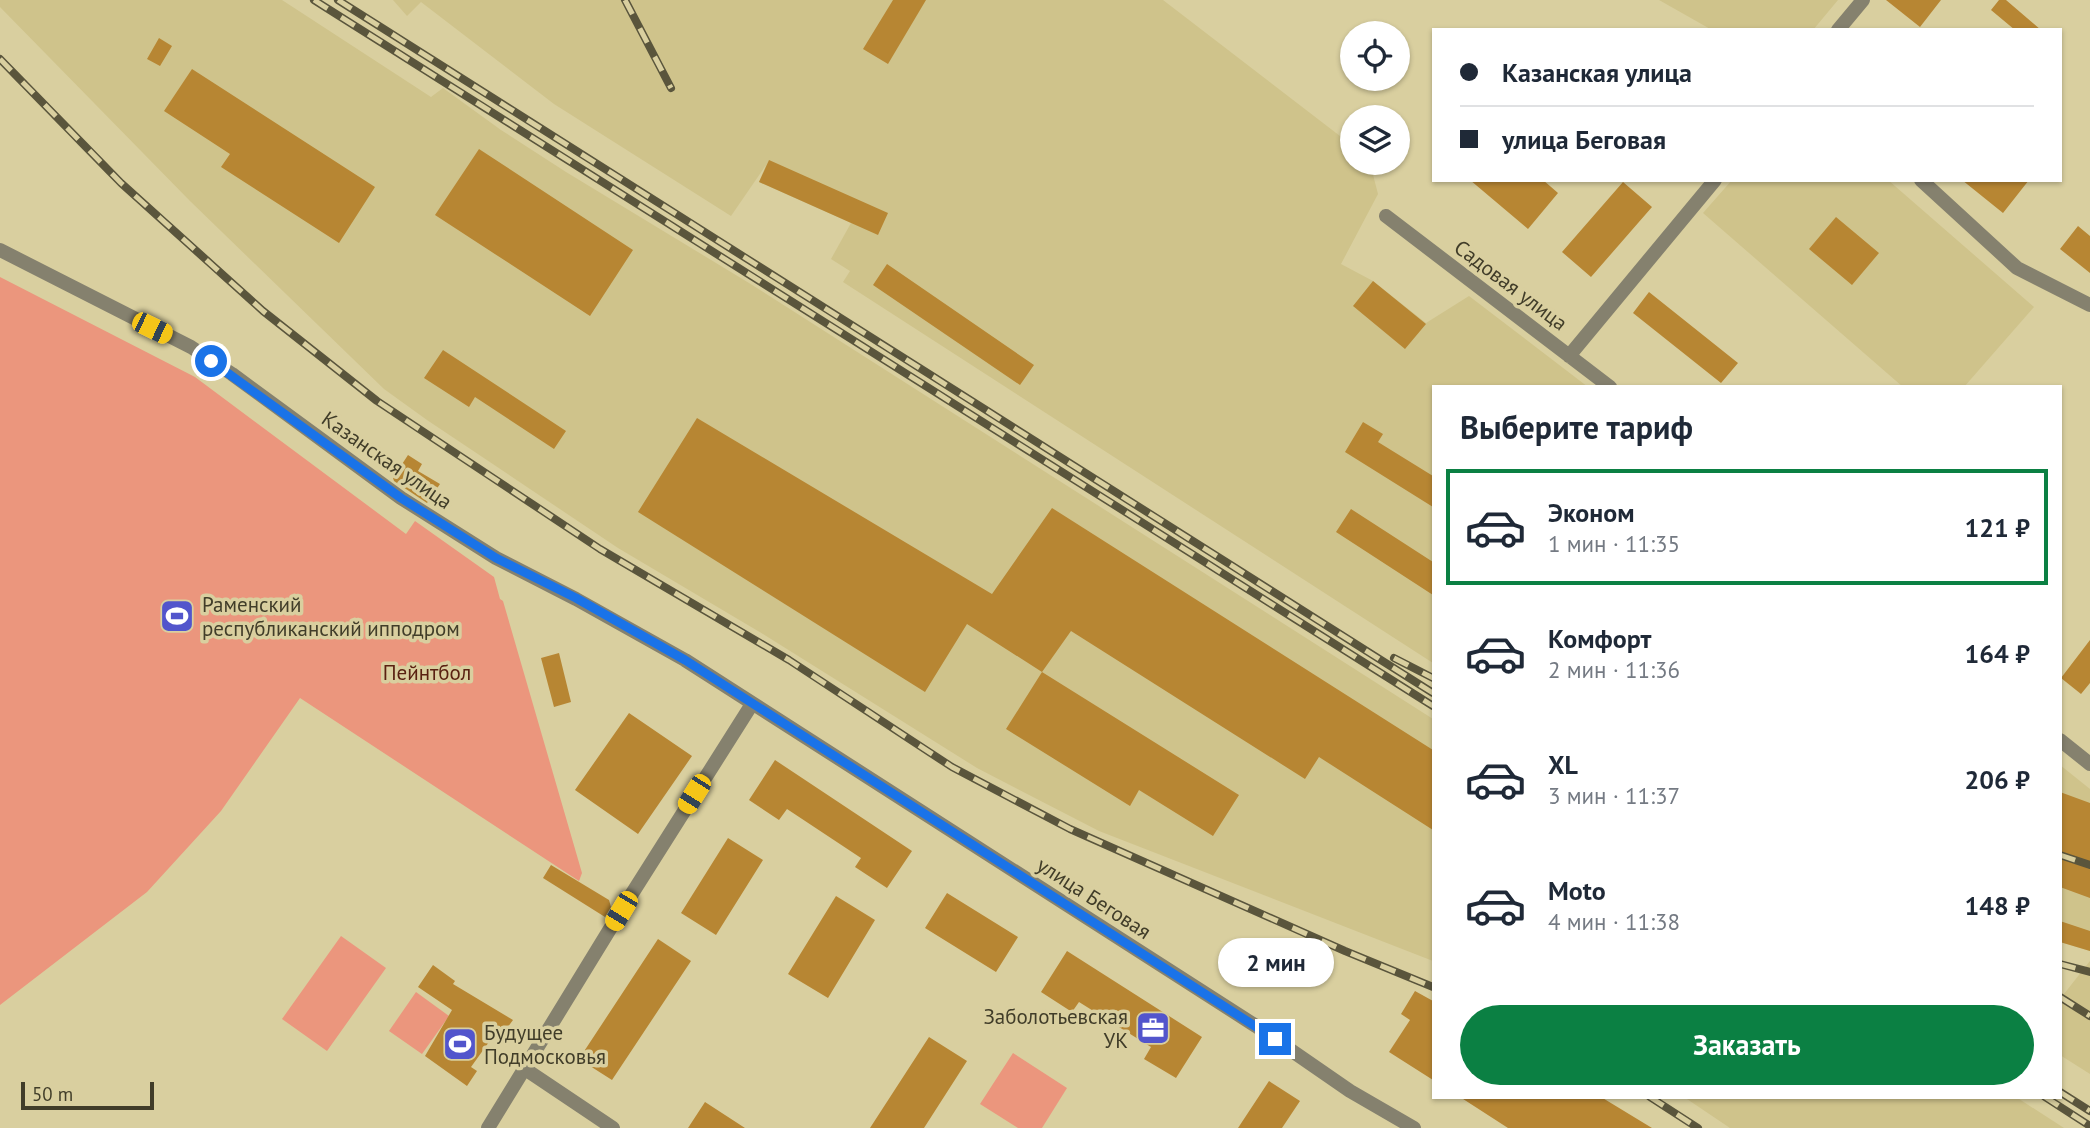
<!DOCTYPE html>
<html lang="ru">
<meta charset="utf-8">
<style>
:root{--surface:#fff;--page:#f2f2f3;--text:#1f2937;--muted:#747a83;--line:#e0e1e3;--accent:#0b8043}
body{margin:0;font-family:"PT Sans",sans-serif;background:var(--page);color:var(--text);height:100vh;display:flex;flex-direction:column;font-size:26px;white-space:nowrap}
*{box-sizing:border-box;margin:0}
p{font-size:23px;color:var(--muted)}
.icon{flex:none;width:38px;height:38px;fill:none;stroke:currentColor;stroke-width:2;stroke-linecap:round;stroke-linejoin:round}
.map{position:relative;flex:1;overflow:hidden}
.panel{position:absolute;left:1432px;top:385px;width:630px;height:714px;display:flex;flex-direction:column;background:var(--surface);border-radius:0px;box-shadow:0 2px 5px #0004}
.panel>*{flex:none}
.banner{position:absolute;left:1432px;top:28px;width:630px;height:154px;border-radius:0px;box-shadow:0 2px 5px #0004;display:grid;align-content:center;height:154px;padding:0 28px;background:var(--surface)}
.buttons{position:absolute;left:1340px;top:21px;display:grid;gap:14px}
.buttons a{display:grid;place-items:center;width:70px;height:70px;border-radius:50%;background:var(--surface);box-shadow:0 2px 5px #0004;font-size:35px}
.scale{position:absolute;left:21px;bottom:18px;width:133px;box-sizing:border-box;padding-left:7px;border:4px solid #413d29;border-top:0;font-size:19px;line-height:24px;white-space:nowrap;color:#413d29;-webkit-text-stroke:5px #d9cf9f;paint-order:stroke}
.end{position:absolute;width:32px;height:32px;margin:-16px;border:9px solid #1a73e8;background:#fff;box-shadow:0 0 0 4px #fff}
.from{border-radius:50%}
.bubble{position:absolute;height:49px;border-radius:24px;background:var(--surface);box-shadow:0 2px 5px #0004;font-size:23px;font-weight:700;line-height:49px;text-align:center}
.car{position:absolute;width:21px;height:42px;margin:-21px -10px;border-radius:9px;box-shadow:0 0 5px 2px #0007;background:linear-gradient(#f5c518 24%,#345 0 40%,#f5c518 0 76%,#345 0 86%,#f5c518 0)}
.banner b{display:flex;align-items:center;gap:24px;height:66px;font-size:26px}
.banner b+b{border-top:2px solid var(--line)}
.banner i{width:18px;height:18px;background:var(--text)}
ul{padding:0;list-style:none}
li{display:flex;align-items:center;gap:21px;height:116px;margin:0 14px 10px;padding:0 14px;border:4px solid transparent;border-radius:0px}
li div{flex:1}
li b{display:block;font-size:26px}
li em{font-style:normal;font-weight:700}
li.current{border-color:var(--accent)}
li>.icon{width:63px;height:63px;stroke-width:1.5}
h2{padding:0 28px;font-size:32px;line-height:84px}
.cta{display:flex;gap:14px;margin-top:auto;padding:14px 28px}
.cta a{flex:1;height:80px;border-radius:42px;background:var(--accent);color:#fff;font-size:28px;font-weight:700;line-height:80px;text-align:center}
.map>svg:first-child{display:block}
.built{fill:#cfc38b}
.green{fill:#eb967d}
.building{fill:#b78633}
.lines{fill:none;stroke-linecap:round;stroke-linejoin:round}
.street{stroke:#85816e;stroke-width:14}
.rail-casing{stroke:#5a553c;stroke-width:8}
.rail{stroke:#d9cf9f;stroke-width:5;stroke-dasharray:16;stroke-linecap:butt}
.route{stroke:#1a73e8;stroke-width:9}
.labels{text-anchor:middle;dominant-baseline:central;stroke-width:7;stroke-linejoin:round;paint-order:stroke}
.street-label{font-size:21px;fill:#413d29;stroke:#d9cf9f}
.poi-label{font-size:21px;fill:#413d29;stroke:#d9cf9f;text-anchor:start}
.park-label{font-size:21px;fill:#592111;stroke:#d9cf9f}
</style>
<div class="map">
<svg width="2090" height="1128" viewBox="0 0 2090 1128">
<rect width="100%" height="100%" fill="#d9cf9f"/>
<path class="built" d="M0,0H282L431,97L443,88L501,130L566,172L749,283L1433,719V961L1099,831L977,768L763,634L618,548L427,420L384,389L190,201L0,7Z
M393,0H1163L1353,146V163H1370L1378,194L1341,264L1373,281L1426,323L1469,296L1588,387H1433V663L843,282L850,271L831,259L851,223L759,182L766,165L731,216L554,104L421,2L407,16Z
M1659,0H1838L1813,30H1712Z
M1732,180H1888L2034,307L1964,387H1903L1703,213Z
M2060,765L2090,789V951L2060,942Z
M2090,961V1074L2060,1055V999Z
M1684,1097H2016L2064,1128H1730Z"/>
<path class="green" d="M0,277L195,377L406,534L415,521L494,577L500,599L503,601L582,873L579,881L300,698L221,811L147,892L0,1005Z
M341,936L386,968L327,1051L282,1019Z
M416,992L449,1016L422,1054L389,1031Z
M1013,1053L1067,1088L1042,1128H1018L980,1104Z"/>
<path class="building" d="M893,0H926L888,64L863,49Z
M1886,0H1941L1920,27Z
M1999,0H2006L2041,30H2015L1991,10Z
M159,38L172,46L160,66L147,59Z
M192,69L375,187L339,243L221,167L230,154L164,111Z
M479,149L633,250L590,316L435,215Z
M769,160L888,213L878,235L759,182Z
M1470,180H1543L1558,193L1528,229Z
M1962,180H2029L2003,213Z
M1623,182L1652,207L1591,277L1562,252Z
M1836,217L1879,253L1852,285L1809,249Z
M2078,226L2090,236V273L2060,249Z
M887,264L1034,365L1020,385L873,285Z
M1373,281L1426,324L1405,349L1353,306Z
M1649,292L1738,363L1721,383L1633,313Z
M443,350L566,431L554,449L475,397L469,407L424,378Z
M697,418L992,594L1052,508L1433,750V830L1319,757L1305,779L1071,631L1042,672L967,624L925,692L638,512Z
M1363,422L1383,434L1378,442L1433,476V507L1345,452Z
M408,455L422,464L418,471L440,484L427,503L394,481L393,478Z
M1351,509L1433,562V595L1336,532Z
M2090,640V683L2081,694L2061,678Z
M559,653L571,702L554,707L541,658Z
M1042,672L1239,795L1213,836L1139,790L1130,806L1006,729Z
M629,713L692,756L638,834L575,790Z
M775,760L912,851L887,888L855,867L861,858L787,809L779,820L749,800Z
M2060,792L2090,803V898L2060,887Z
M728,838L763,860L716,935L681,913Z
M551,865L609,900L611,907L605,917L543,878Z
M947,893L1018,937L996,972L925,928Z
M836,896L875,920L828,998L788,974Z
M2060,921L2090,931V951L2060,942Z
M658,939L691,961L612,1080L579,1059Z
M1067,951L1202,1037L1176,1078L1144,1059L1151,1047L1079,1002L1072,1012L1041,992Z
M433,965L455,981L453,984L513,1020L504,1032L499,1028L471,1067L477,1071L467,1086L425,1056L452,1010L418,987Z
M1415,991L1433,1001V1080L1389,1052L1410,1020L1401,1014Z
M929,1037L967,1061L924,1128H870Z
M1269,1081L1300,1101L1282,1128H1238Z
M1460,1097H1601L1652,1128H1508Z
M705,1102L745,1128H688Z"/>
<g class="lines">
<path class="street" d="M1838,30L1863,0
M1921,180L2017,268L2090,305
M1386,216L1610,387
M0,250L191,347L232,374L401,498L496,558L576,599L685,660L1256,1026L1350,1091L1414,1128
M1569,356L1715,180
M2060,740L2090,764
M525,1069L613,1128
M488,1128L621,911L752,704"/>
<g class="rail-casing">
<path id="rail" d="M314,0L1433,706
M338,0L1433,693
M625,0L671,88
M0,59L121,183L263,311L377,401L600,549L789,660L952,767L1070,829L1345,951L1433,987
M1394,658L1433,678
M2060,855L2090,865
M2060,964L2090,972
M2060,997L2090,1016
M2060,1092L2090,1111
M1650,1097L1698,1128
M2045,1097L2090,1126"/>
</g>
<use href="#rail" class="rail"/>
</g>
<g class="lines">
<path class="route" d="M211,361L401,498L496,558L576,598L685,660L1275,1039"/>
</g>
<defs>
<g id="stadium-square" transform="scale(1.75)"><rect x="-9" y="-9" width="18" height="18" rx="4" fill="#5255cc" stroke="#d9cf9f"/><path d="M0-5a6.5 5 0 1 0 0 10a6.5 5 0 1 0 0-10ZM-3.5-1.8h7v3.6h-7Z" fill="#fff"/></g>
<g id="office-square" transform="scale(1.75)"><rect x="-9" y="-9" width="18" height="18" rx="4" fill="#5255cc" stroke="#d9cf9f"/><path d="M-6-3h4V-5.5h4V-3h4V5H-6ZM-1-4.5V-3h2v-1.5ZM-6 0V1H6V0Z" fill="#fff"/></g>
</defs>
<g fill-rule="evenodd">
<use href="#stadium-square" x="177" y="616"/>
<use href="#office-square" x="1153" y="1028"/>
<use href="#stadium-square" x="460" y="1044"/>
</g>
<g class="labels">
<g class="street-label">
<text transform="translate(1511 285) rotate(37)">Садовая улица</text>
<text transform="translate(387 460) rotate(35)">Казанская улица</text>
<text transform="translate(1094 898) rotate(33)">улица Беговая</text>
</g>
<g class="poi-label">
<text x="202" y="604">Раменский<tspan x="202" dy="24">республиканский ипподром</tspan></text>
<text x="1128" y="1016" text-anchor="end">Заболотьевская<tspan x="1128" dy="24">УК</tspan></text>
<text x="484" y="1032">Будущее<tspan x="484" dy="24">Подмосковья</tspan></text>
</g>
<g class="park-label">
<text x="427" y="672">Пейнтбол</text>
</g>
</g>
</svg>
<div class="buttons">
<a><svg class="icon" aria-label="locate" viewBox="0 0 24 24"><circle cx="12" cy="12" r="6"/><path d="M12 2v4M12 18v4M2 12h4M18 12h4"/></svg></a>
<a><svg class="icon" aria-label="layers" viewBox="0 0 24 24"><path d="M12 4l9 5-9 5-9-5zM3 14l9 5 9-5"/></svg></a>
</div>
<div class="scale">50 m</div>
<i class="end from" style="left:211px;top:361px"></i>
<i class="end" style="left:1275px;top:1039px"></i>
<div class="bubble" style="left:1218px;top:938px;width:116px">2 мин</div>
<i class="car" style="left:152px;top:328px;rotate:116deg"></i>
<i class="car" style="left:694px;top:794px;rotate:212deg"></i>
<i class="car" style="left:621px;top:911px;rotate:211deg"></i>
<div class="banner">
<b><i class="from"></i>Казанская улица</b>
<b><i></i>улица Беговая</b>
</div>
<section class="panel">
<h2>Выберите тариф</h2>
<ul>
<li class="current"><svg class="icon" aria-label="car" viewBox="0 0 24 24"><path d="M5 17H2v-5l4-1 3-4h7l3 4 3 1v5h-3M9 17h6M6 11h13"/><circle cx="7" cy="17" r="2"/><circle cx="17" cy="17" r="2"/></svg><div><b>Эконом</b><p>1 мин · 11:35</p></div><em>121 ₽</em></li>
<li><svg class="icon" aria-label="car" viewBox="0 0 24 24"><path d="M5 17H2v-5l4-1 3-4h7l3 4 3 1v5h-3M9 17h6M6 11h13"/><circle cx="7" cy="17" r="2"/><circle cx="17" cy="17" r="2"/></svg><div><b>Комфорт</b><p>2 мин · 11:36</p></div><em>164 ₽</em></li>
<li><svg class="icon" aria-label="car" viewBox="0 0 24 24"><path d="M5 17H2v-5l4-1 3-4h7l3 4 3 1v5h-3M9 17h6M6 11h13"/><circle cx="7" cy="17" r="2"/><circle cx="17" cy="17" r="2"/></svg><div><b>XL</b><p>3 мин · 11:37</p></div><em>206 ₽</em></li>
<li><svg class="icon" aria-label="car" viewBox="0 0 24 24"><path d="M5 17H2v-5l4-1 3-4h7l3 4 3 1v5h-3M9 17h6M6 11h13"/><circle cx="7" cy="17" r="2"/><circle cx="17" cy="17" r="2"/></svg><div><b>Moto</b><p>4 мин · 11:38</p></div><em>148 ₽</em></li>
</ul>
<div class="cta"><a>Заказать</a></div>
</section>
</div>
